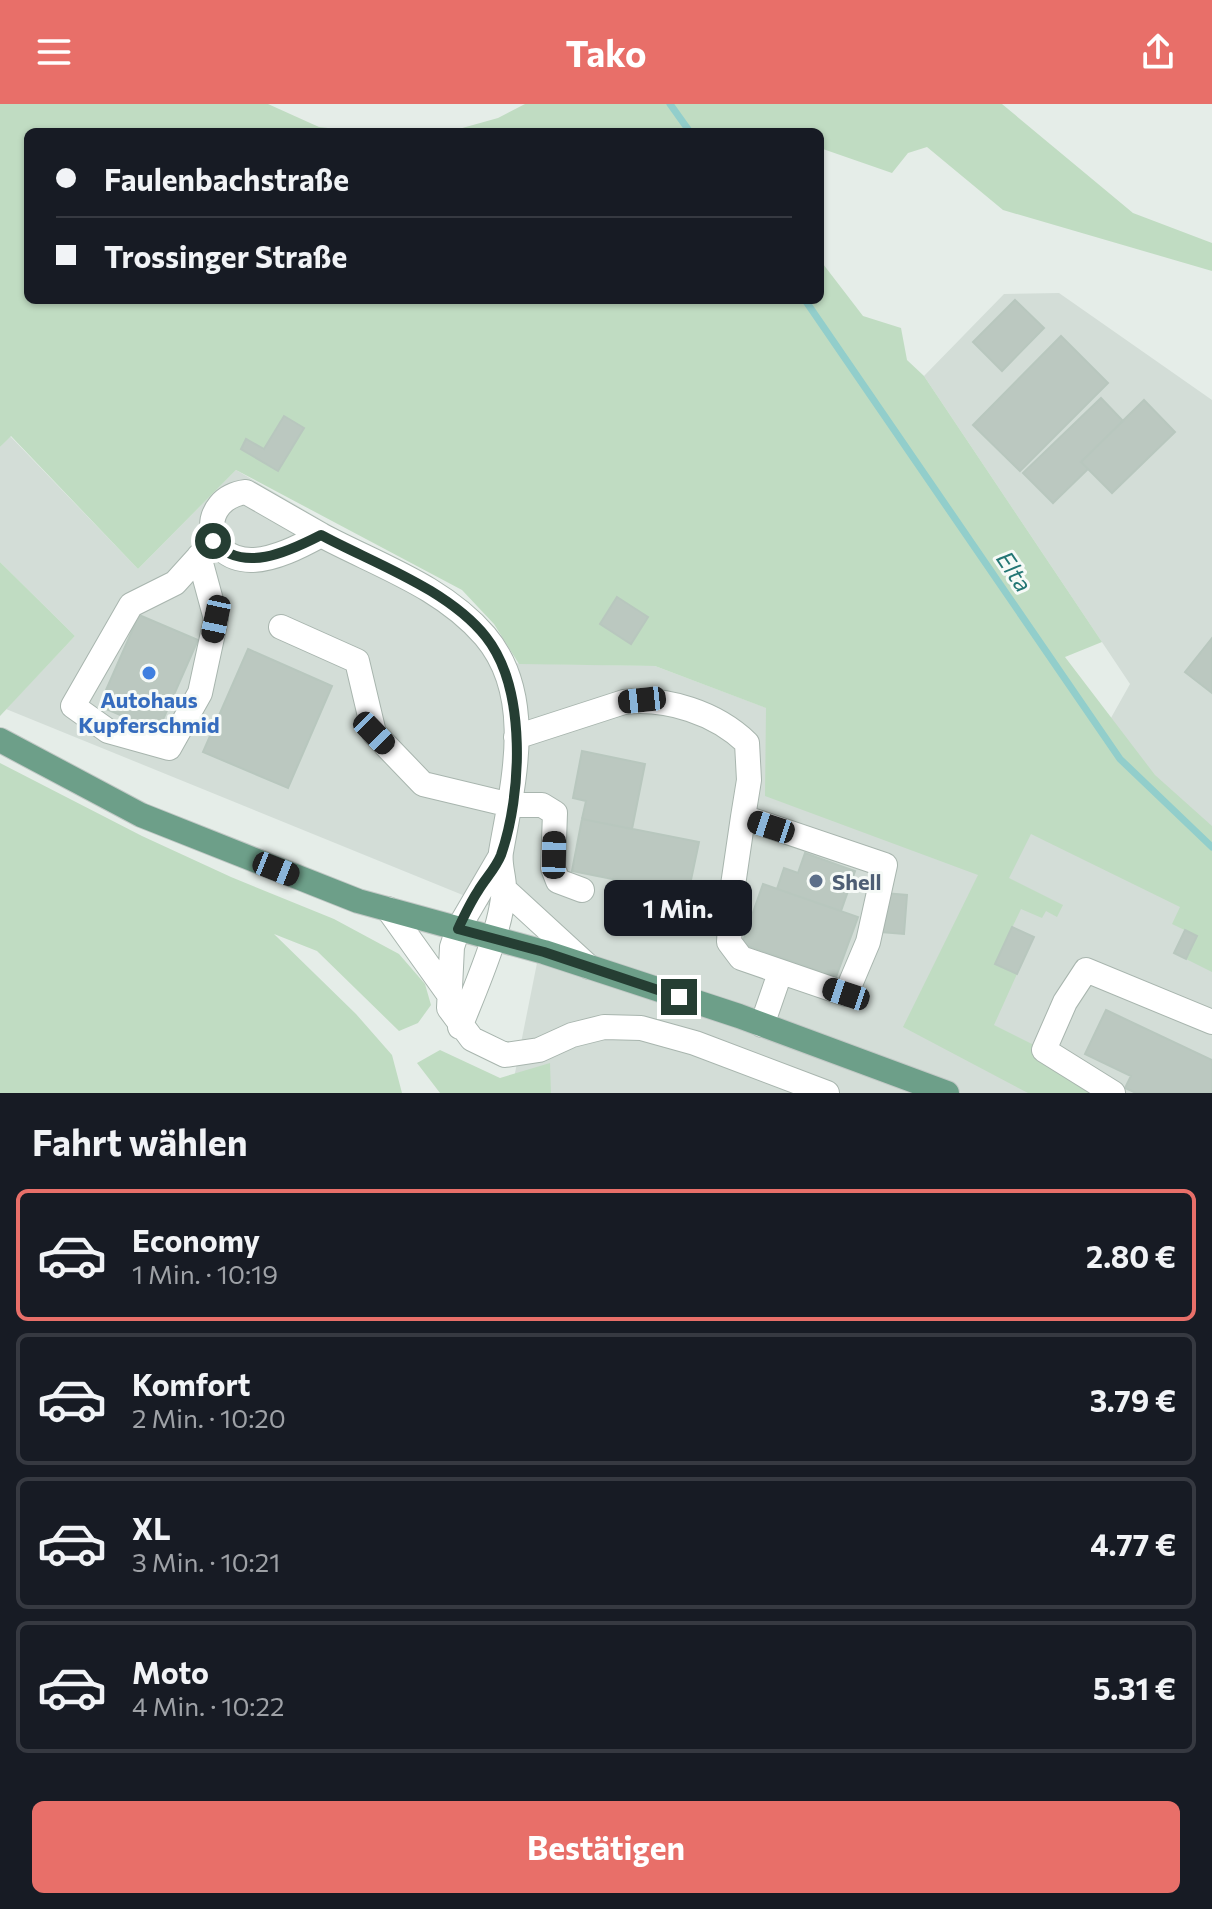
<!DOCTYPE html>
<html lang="de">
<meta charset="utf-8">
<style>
:root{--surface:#171b24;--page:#20242c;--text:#f1f3f6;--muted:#9ea1a6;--line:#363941;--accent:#e86f69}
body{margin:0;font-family:Commissioner,sans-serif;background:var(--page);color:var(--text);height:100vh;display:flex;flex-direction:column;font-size:30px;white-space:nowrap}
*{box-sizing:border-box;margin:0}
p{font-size:26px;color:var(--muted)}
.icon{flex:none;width:44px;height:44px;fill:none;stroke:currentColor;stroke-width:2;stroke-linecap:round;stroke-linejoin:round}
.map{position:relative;height:989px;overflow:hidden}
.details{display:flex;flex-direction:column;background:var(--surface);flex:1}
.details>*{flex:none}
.banner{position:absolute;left:24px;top:24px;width:800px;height:176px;border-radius:12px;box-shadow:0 2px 6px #0004;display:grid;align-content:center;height:176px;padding:0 32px;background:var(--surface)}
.end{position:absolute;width:36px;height:36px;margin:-18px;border:10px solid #253e33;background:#fff;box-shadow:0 0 0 4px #fff}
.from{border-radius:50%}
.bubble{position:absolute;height:56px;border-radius:12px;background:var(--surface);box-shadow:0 2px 6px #0004;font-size:26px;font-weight:700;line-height:56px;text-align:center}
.car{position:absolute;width:24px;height:48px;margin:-24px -12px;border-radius:10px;box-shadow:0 0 6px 2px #0007;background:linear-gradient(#222 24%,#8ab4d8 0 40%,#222 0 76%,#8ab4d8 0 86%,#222 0)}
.banner b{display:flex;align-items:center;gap:28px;height:76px;font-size:30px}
.banner b+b{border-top:2px solid var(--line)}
.banner i{width:20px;height:20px;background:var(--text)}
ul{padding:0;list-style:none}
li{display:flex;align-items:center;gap:24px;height:132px;margin:0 16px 12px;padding:0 16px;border:4px solid var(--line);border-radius:12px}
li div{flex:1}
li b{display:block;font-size:30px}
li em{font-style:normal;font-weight:700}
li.selected{border-color:var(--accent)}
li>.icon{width:72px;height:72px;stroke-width:1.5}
h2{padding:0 32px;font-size:36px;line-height:96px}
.button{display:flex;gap:16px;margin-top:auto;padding:16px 32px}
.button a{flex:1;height:92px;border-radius:12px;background:var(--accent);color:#fff;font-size:32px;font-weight:700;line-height:92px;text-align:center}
header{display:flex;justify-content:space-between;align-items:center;height:104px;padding:0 32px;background:var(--accent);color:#fff;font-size:36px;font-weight:700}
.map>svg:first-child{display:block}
.built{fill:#d3ddd7}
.green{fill:#c0dcc2}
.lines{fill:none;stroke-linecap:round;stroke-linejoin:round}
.stream{stroke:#92cecb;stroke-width:7}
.building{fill:#bbc8c0;stroke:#b8c7be;stroke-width:2}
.minor-casing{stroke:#a8b5ae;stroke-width:26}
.major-casing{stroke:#c2c9c6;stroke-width:26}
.minor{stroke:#fff;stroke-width:24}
.major{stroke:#6d9f89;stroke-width:24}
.route{stroke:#253e33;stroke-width:10}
.shop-dot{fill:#3f7fe0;stroke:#f6faf7;stroke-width:3}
.service-dot{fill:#5c6f8a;stroke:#f6faf7;stroke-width:3}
.labels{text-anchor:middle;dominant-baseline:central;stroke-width:6;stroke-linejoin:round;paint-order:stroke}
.shop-label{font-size:22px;font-weight:bold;fill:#366cbe;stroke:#f6faf7}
.service-label{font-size:22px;font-weight:bold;fill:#4e5e75;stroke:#f6faf7;text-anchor:start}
.water-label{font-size:24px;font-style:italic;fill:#237674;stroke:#f6faf7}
</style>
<header><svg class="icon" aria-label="menu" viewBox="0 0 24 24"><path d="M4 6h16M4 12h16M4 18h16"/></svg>Tako<svg class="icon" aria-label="share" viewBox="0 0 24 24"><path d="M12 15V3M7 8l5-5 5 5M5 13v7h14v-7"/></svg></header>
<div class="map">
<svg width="1212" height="989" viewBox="0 0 1212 989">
<rect width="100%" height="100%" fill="#e5ede8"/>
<path class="built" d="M1059,189L1212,296V989H511L544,824L6,605L75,532L0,458V343L10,332L138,465L236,366L454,493L500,559L655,562L767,604L1075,678L1130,580L924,272L1004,190Z"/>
<path class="green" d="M0,0H268L319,23L363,28H28V196H820V156L863,212L901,224L907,256L924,272L1102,538L1065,553L1155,671L1212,722V868L1186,855L1197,832L1172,820L1180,803L1031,730L1009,774L1063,801L1057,813L1046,807L1042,814L1021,805L995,860L1017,870L994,921L1044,946L1113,989H1028L903,923L978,771L765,692L766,604L655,562L519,560L494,520L462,486L236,366L138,465L11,332L0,343Z
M525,0H1002L1133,109L1212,139V167L1003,106L927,43L908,49L892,69L820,44V28H448L498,14Z
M0,458L75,532L0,612Z
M0,659L142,732L231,773L334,815L399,850L425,880L431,901L418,919L399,927L317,847L274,830L356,910L392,951L402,989H0Z
M440,946L500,974L550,959L551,989H440L417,959Z"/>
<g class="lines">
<path class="stream" d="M670,0L690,28
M805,196L1120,655L1212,743"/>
</g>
<path class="building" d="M1015,196L1044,224L1002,267L973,238Z
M1061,232L1108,279L1020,367L973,321Z
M1101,294L1123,317L1081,358L1088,365L1053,399L1023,369Z
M1144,296L1175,328L1112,389L1081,358Z
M284,312L304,324L278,367L241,345L246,335L264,345Z
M617,493L648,513L631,540L600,520Z
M139,511L198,536L158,627L99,602Z
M1212,534V589L1185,568Z
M248,545L332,582L288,684L203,648Z
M582,647L645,660L632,725L582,715L586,697L573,694Z
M582,715L699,738L688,790L572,767Z
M805,749L855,767L841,807L777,785L784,764L798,769Z
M763,780L858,813L836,873L742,840Z
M884,789L907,791L904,830L881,828Z
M1012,823L1034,833L1017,870L995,860Z
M1185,826L1197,832L1186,855L1174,849Z
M1106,906L1212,956V989H1136L1125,984L1131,972L1085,950Z"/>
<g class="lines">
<g class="minor-casing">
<path id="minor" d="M321,431L246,388C199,394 201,455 251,456C274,456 301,442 321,431C377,461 442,482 485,532C536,592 513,679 501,748C499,760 504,772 504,784C502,825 475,885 460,923
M199,452L216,515L200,589L169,644L108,627L73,602L131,501L175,479L213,437
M281,523L357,557L374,629L423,680L511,701H542L555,709L553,764L558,777L582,786
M516,633L624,598C667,593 716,609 747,639L749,676L743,713
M743,713L885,761L868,838L846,890L741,854L729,838L732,788Z
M500,753L458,825L452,843L449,904L472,935L505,951L539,946L572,931L604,923L641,924L695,939L827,989
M504,785L589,863
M388,805L450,892
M762,921L780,869
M1113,989L1044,946L1065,898L1086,866L1212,918"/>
</g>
<g class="major-casing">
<path id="major" d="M0,636L141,711L358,797L544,848L739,912L947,989"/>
</g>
<use href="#minor" class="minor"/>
<use href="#major" class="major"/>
</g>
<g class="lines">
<path class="route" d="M213,437C242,470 288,448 321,431C373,459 448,485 486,533C527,585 522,691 501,751C496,764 485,775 478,787C470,799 464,812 458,825L544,848L679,893"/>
</g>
<circle class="shop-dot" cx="149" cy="569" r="8"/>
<circle class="service-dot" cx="816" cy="777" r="8"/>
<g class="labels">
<g class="shop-label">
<text x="149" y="595">Autohaus<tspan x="149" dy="25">Kupferschmid</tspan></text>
</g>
<g class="service-label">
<text x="832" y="777">Shell</text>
</g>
<g class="water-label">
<text transform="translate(1015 467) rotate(56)">Elta</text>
</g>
</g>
</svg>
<i class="end from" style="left:213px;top:437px"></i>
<i class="end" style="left:679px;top:893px"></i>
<div class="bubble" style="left:604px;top:776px;width:148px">1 Min.</div>
<i class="car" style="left:216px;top:515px;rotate:192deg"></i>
<i class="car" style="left:642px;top:596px;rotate:264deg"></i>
<i class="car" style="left:374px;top:629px;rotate:136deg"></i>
<i class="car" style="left:771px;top:723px;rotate:288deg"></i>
<i class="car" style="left:554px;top:751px;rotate:1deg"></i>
<i class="car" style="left:276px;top:765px;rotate:112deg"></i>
<i class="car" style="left:846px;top:890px;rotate:288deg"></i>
<div class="banner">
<b><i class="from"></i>Faulenbachstraße</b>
<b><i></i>Trossinger Straße</b>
</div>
</div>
<section class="details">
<h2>Fahrt wählen</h2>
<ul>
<li class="selected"><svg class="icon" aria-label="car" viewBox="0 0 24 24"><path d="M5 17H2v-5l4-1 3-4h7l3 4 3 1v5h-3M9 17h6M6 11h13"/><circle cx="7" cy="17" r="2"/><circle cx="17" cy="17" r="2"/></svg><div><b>Economy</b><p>1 Min. · 10:19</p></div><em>2.80 €</em></li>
<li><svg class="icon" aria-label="car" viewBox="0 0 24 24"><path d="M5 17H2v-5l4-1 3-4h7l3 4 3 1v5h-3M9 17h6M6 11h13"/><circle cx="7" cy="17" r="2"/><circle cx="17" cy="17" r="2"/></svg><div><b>Komfort</b><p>2 Min. · 10:20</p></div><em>3.79 €</em></li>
<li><svg class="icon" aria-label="car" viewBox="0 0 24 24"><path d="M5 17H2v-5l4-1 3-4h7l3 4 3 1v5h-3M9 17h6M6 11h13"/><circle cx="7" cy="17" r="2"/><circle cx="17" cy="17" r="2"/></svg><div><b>XL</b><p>3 Min. · 10:21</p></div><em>4.77 €</em></li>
<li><svg class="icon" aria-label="car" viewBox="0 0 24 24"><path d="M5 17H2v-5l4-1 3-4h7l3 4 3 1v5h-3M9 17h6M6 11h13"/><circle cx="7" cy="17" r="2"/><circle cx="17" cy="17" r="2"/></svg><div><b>Moto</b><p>4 Min. · 10:22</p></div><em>5.31 €</em></li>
</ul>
<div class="button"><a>Bestätigen</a></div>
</section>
